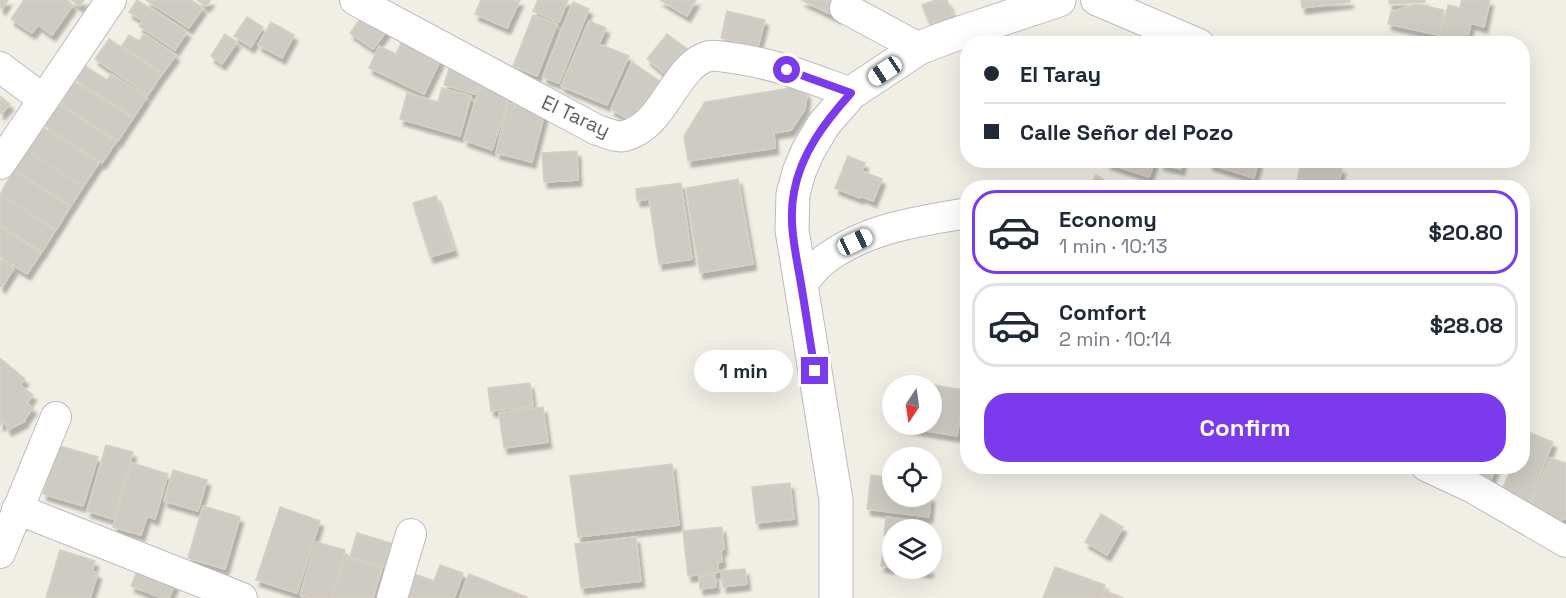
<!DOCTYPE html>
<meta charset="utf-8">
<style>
:root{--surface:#fff;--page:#f2f2f3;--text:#1f2937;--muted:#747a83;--line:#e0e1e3;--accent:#7c3aed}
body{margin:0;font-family:"Space Grotesk",sans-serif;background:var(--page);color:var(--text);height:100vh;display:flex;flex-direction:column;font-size:22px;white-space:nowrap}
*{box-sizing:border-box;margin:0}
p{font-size:20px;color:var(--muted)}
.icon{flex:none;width:33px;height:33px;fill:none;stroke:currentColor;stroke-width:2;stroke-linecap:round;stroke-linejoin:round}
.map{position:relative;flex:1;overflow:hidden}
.drawer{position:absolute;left:960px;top:180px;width:570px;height:294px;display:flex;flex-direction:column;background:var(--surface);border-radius:24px;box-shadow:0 6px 24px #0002}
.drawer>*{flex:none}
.hud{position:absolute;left:960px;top:36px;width:570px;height:132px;border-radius:24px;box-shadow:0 6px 24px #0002;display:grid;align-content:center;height:132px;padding:0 24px;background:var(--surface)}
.needle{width:39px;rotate:193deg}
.tools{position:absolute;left:882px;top:375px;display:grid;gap:12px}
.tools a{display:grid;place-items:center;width:60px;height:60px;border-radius:50%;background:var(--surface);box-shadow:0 6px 24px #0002;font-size:30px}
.end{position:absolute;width:27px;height:27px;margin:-14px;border:8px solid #7c3aed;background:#fff;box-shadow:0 0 0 3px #fff}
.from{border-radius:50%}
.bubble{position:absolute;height:42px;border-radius:21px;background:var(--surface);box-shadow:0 6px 24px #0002;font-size:20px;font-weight:800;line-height:42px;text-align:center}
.car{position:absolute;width:18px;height:36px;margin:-18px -9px;border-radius:8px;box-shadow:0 0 4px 2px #0007;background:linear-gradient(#fff 24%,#345 0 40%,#fff 0 76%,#345 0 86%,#fff 0)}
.hud b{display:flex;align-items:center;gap:21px;height:57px;font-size:22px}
.hud b+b{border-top:2px solid var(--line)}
.hud i{width:15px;height:15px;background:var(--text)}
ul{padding:10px 0 0;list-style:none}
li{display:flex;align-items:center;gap:18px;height:84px;margin:0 12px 9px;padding:0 12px;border:3px solid var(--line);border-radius:24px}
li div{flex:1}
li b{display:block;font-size:22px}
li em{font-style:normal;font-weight:800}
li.current{border-color:var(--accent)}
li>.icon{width:54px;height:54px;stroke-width:1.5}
.primary-button{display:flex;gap:12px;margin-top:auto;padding:12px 24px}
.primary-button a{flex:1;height:69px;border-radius:24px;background:var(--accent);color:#fff;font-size:24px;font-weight:800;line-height:69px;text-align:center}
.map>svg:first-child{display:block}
.building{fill:#cecbc4;stroke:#d6d0c3;stroke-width:1.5;filter:url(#shadow)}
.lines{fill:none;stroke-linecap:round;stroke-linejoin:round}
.minor-casing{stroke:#b8bcc0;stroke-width:32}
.tertiary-casing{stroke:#b8bcc0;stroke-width:35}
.minor{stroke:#fff;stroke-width:30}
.tertiary{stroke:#fff;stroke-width:33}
.route{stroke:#7c3aed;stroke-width:8}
.labels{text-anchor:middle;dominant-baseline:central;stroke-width:5;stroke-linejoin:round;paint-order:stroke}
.street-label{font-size:20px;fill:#5d6267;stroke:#fff}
</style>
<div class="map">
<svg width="1566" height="598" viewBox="0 0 1566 598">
<defs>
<filter id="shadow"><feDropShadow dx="3.5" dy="6" stdDeviation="1.5" flood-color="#0004"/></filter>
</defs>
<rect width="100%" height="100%" fill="#f1eee6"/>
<path class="building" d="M0,0H8L2,9L0,7Z
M24,0H67L73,5L52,35L38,25L32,33L11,19Z
M71,0H84L80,6Z
M137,0L187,32L175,50L139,26L143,21L129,12Z
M146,0H191L203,8L189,28Z
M197,0H211L206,6Z
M481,0H520L507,28L475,14Z
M538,0H568L559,22L533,11Z
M660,0H696L687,16Z
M801,0H839V18Z
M936,0H947L953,15L930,24L922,5Z
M1301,0H1350V2L1302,8Z
M1389,0H1425V2L1389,4Z
M1462,0H1490L1484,27L1471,23L1466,44H1438L1448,5L1460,8Z
M573,2L589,9L559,83L543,77Z
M1416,4L1444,10L1439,35L1388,24L1391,12Z
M727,11L765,20L758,47L721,38Z
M365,12L388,29L373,49L350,33Z
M533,15L557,24L537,76L513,66Z
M247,17L263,27L251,47L234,36Z
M589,21L606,28L599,44L629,56L607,105L561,86Z
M271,22L294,35L282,58L258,45Z
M144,34L176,55L163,73L122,46L129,35L139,41Z
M225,34L237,42L222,64L211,56Z
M667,34L690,51L669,77L647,59Z
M109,39L162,74L148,95L95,59Z
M402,41L441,59L424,94L369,68L379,46L396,54Z
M632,62L661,82L630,120L611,109Z
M85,66L107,80L111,74L147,97L134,117L76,80Z
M449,69L480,79L475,94L444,85Z
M75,82L133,118L118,141L61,104Z
M480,86L510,95L492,150L464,140Z
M802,86L807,95L805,109L791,130L774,133L775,148L688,161L684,136L705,102Z
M442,88L471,96L460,136L400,119L407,93L438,102Z
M0,96L10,104L1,114L0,113Z
M508,103L545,112L532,162L496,153Z
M58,104L116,142L102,163L44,125Z
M42,127L99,163L83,187L27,150Z
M27,150L83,187L71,206L14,170Z
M577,151L578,180L544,182L542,153Z
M848,156L865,163L862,171L882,179L873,201L861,196L860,198L835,188Z
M1108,160H1155L1149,177L1107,163Z
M1161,160H1183L1181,169L1160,164Z
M1210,160H1259L1254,178L1209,164Z
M1301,160L1342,168L1338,188H1296Z
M14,170L70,207L56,230L0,194Z
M1096,175L1117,188H1089Z
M738,179L753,264L700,273L686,188Z
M681,183L692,259L659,264L649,199L637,201L636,189Z
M1430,184L1443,185V188H1429Z
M0,194L55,231L42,252L0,225Z
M436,196L454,250L430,257L413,203Z
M0,227L41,253L27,274L0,257Z
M0,260L14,268L2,287L0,286Z
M0,358L25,379L20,385L33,395L27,403L33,408L24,420L25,421L8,430L5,422L0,425Z
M910,381L964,390L957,436L903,427V424H932V386H909Z
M530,383L533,406L491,411L488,388Z
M543,407L548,442L504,448L499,413Z
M1525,431L1553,442L1528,505L1500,495L1512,466H1522V439Z
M57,445L98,457L83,506L43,494Z
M106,445L133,452L113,519L87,511Z
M1550,458L1566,463V519L1556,520L1529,508Z
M132,463L168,474L155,519L147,516L141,535L113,527Z
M672,464L679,525L578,537L570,476Z
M1461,466H1496L1489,484Z
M173,470L207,480L198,511L164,501Z
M871,475L892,478V496H931L929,517L867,509Z
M790,483L794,519L756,523L752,487Z
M203,506L240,517L225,569L188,558Z
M280,507L320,521L297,593L256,580Z
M1101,514L1123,527L1107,555L1085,542Z
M886,517L923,522L922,530H892V536L884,535Z
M722,527L724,549L721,550L722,562L717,563L719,572L688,576L683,531Z
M357,533L394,544L387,568L350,557Z
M636,537L641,581L581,588L575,544Z
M885,539L892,540V568L881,566Z
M316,542L345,550L331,598H311L300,595Z
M60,550L95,561L92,571L98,573L90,598H46Z
M345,557L382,568L373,598H333Z
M440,565L463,573L454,598H407L415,574L434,581Z
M1055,567L1105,585L1100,598H1043Z
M900,568H930L929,572Z
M138,569L175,584L169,598H162L131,586Z
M745,569L747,584L723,587L721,571Z
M469,574L527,597L526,598H460Z
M715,575L716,587L700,589L699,577Z
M1105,591L1124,598H1102Z"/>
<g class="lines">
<g class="minor-casing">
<path id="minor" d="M355,0L597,130C605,132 616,138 624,136C665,127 674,65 709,56C716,55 725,57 732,58C774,63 812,79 851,93
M1096,0L1199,44
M845,8L919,48
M0,67L43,99
M0,164L111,0
M801,285C808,277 815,267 823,261C863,229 918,221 968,213
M1426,466L1473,488L1566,542
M17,509L242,598
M0,553L56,417
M392,598L411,534"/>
</g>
<g class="tertiary-casing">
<path id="tertiary" d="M836,598V500L792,230L793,194L799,172L808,151L824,124L851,93L919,48L948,37L1059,0"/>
</g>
<use href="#minor" class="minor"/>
<use href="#tertiary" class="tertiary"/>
</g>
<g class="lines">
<path class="route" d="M787,70L851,93C825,122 801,153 794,192C788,223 796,254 801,284C806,313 810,342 815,371"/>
</g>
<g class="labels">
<g class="street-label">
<text transform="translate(576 116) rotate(25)">El Taray</text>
</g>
</g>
</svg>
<div class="tools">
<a><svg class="needle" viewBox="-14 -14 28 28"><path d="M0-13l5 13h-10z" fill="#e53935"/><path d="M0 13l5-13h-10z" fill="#747a83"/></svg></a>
<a><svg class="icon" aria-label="locate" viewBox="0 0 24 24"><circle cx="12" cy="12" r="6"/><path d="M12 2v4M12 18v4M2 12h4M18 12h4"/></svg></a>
<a><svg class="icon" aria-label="layers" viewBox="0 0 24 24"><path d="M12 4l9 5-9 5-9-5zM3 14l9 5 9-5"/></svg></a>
</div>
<i class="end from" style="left:787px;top:70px"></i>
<i class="end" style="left:815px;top:371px"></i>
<div class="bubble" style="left:694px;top:350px;width:99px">1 min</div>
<i class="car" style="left:885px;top:71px;rotate:236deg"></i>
<i class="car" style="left:855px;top:242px;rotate:65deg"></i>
<div class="hud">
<b><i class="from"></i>El Taray</b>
<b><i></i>Calle Señor del Pozo</b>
</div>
<section class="drawer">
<ul>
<li class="current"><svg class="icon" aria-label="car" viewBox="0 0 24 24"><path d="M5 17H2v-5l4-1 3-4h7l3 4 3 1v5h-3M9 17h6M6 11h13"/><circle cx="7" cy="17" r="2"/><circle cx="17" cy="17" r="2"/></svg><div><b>Economy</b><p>1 min · 10:13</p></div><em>$20.80</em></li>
<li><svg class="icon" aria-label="car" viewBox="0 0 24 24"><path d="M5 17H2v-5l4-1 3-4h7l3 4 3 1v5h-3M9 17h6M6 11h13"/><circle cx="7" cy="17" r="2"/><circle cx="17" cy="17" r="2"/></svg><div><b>Comfort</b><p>2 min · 10:14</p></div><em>$28.08</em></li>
</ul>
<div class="primary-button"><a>Confirm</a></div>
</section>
</div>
